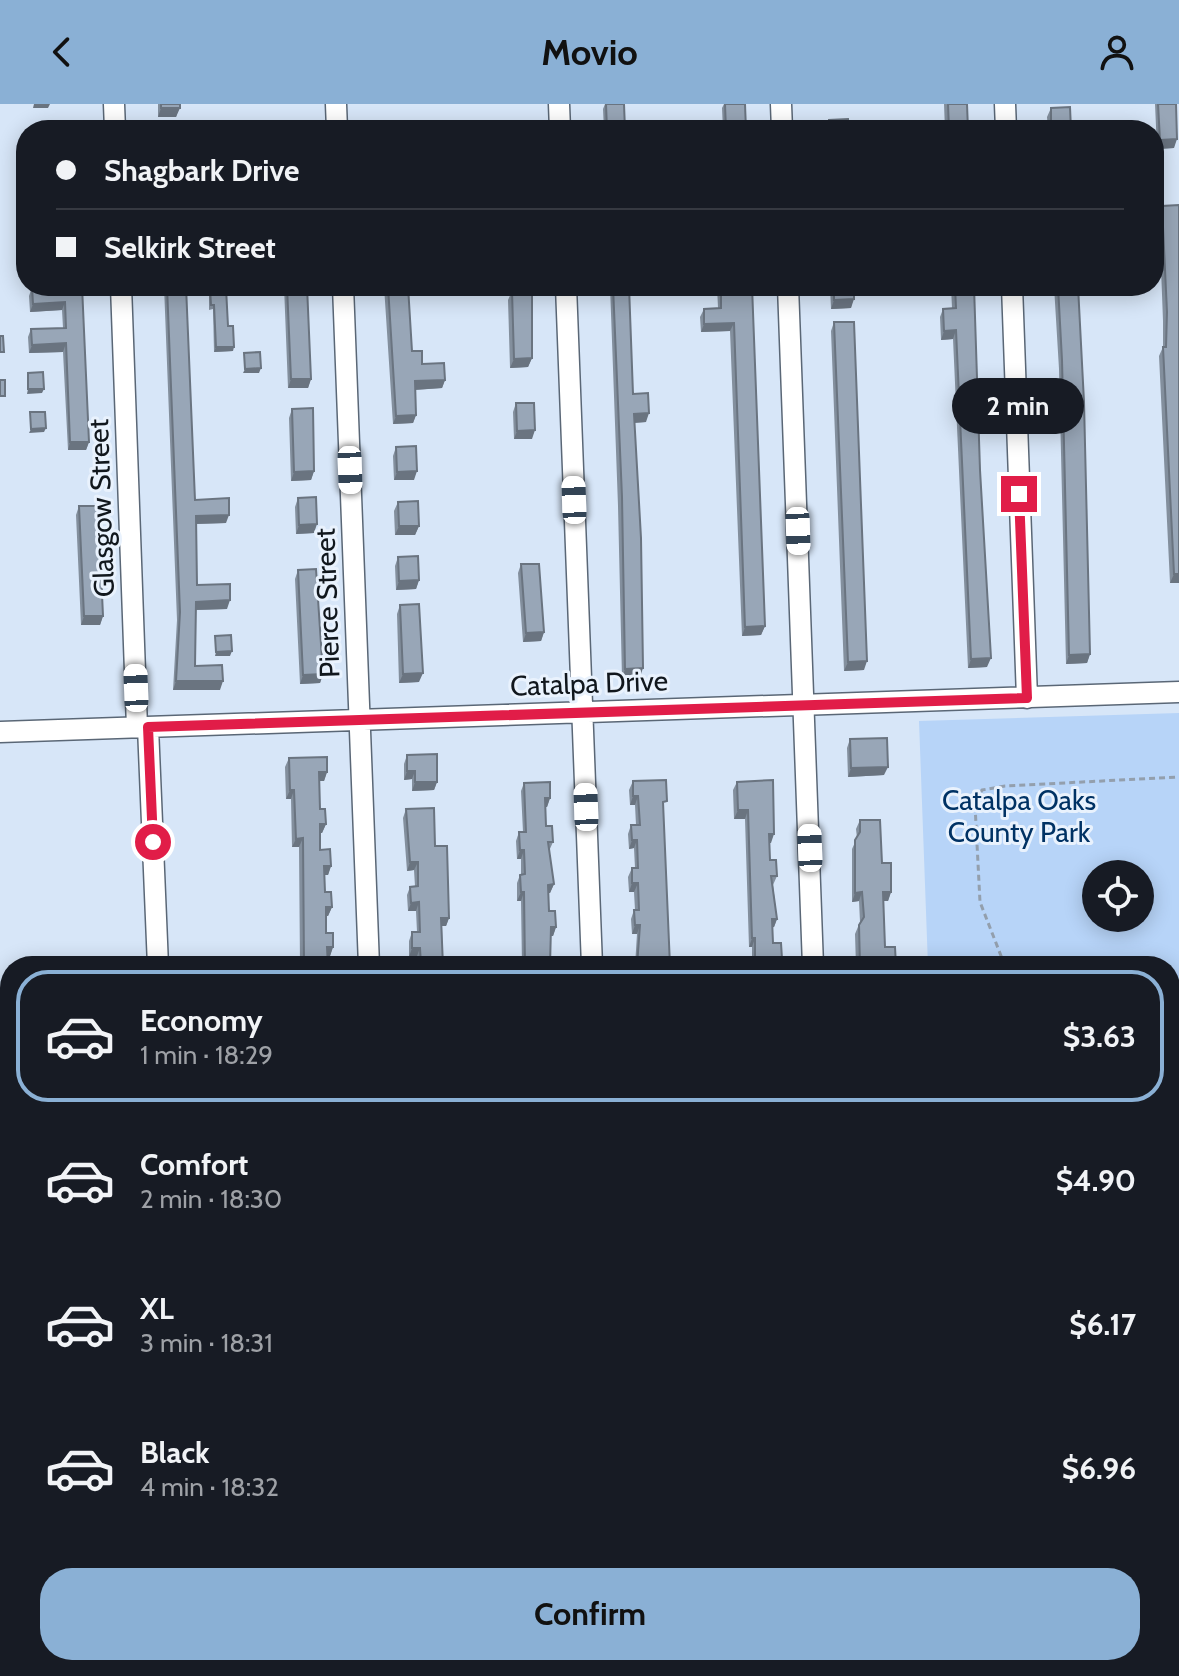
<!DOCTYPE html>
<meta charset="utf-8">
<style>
:root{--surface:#171b24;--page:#20242c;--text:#f1f3f6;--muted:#9ea1a6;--line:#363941;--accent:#8ab0d5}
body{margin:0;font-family:Cabin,sans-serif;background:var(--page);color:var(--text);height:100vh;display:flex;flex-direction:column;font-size:30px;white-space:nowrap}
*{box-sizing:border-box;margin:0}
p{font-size:26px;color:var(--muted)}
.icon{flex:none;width:44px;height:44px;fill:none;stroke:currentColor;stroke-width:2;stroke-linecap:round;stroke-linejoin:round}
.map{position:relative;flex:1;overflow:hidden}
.drawer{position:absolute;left:0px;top:852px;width:1180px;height:720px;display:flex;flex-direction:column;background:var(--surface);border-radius:32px 32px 0 0;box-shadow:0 4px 20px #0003}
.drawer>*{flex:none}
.top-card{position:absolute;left:16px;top:16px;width:1148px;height:176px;border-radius:32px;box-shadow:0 4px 20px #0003;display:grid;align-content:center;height:176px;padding:0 40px;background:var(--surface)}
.controls{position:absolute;left:1082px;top:756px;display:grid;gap:16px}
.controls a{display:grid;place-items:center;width:72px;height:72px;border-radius:50%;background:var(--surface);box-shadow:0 4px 20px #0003;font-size:40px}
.end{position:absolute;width:36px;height:36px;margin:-18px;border:10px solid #e11d48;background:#fff;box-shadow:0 0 0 4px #fff}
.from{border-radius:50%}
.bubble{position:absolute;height:56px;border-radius:28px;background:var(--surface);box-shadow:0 4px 20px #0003;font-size:26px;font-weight:800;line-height:56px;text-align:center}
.car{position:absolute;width:24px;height:48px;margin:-24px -12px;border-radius:10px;box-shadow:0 0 6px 2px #0007;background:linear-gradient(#fff 24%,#345 0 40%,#fff 0 76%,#345 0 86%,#fff 0)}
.top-card b{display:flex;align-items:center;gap:28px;height:76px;font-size:30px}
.top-card b+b{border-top:2px solid var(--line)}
.top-card i{width:20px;height:20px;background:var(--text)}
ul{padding:14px 0 0;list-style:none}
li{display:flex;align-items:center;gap:24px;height:132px;margin:0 16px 12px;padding:0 24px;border:4px solid transparent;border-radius:32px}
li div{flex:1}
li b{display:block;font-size:30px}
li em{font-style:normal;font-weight:800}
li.on{border-color:var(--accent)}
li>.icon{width:72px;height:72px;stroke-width:1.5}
.cta{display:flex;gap:16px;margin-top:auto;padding:16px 40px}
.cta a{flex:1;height:92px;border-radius:32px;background:var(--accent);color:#111;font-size:32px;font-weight:800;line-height:92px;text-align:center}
header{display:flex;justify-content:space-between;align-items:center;height:104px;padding:0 40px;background:var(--accent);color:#111;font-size:36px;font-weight:800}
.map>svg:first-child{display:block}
.green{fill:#b7d4f8;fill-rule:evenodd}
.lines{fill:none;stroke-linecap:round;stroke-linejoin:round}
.minor-casing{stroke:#5a6776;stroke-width:23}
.path{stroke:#939fad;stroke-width:3;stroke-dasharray:6 4;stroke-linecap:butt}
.minor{stroke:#fff;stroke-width:20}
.wall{fill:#838f9d}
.shaded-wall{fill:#6a7480}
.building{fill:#98a6b7;stroke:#6a7480;stroke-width:2}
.route{stroke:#e11d48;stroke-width:10}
.labels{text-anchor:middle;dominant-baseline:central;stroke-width:6;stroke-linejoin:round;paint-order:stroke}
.street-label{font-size:28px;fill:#11171d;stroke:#e9f2fd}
.park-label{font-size:28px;fill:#003264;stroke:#e9f2fd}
</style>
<header><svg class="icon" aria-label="back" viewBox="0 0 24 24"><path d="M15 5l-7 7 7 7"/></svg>Movio<svg class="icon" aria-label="person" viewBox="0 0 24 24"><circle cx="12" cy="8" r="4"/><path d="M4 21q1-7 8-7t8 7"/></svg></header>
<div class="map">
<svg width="1179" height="1572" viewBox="0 0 1179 1572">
<rect width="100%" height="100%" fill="#d7e6f8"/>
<path class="green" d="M1179,609V1142H1170V862H928L919,617ZM1096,770H1140V814H1096Z"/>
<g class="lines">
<g class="minor-casing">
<path id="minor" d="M114,0L115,26
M336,0L337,26
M559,0L560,26
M781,0L782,26
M1005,0L1006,26
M121,182L137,623
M343,182L369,862
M566,182L592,862
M788,182L813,862
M1012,182L1027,594
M148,623L158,862
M0,628L1179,588
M1170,1162L1179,1161
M0,1183H10
M161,1562L163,1572
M393,1562V1572
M616,1562V1572
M839,1562L840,1572
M1061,1562V1572"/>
</g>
<path class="path" d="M1005,862L980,798L975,701L982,686L1005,682L1179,673
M1170,1124H1179"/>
<use href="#minor" class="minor"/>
</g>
<path class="wall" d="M158,0H180L176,13H158Z
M605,0H624L625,26H604L603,5Z
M724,0H745L746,26H723L722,4Z
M944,0H967L968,26H945Z
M1155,0H1176L1174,44L1157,45Z
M1051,4L1071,26H1048L1047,13Z
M1162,102L1179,479H1170L1159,252L1163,243V217L1159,111Z
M60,182H82L89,338L86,346H68L63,248L29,249L28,233L31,225L63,224L62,206L30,208L29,192L32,183Z
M164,182H186L195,396L226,419L196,420L197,481L227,505L196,506L195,562L220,586H173L177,516Z
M284,182H307L311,275L308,284H288Z
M384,182H408L412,247L422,260L445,276L442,284L415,286L416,311L413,319L393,320Z
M610,182H639L635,191H629L633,290L646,318L634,319L640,573L622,574L618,402Z
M717,182H752L765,522L761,531L742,532L730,227L701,228L700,213L704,205L718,204Z
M830,182H854L851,204L831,205Z
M951,182H974L987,563L968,564L953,235L941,236L940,213L943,205L952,204Z
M1054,182H1078L1090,550L1087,559L1066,560L1059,265Z
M210,185L233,247L214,248L213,205L209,206V189Z
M512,187L532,254L528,263L510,264L508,196Z
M834,218L864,566L844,567L831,227Z
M516,299L532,335H514L513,308Z
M292,305L314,367L311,376L291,377L289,314Z
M396,343L414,376H394L393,352Z
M298,394L314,429L296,430L295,403Z
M398,398L419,422L415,431H395L394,407Z
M79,402L103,512L100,521H81L76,411Z
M398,453L419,476L416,485L396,486L395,462Z
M521,460L544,528L541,537L523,538L518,469Z
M298,466L323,570L320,579L300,580L295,475Z
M400,501L419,578L399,579L397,510Z
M850,635L884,671L848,673L847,644Z
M407,651L437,678L434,686L412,687V675L404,676V660Z
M289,654L327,668L324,677H320V705L326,720L322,729H320V746L331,762L328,771H325V788L332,803L328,812H326V829L333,843L330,852H328V862H300L299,743H292L291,695H286L285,663Z
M633,677L663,706L670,862H635L637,830H632L631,815L634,806H635L634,788H629L628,773L632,764H635L634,744L629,745L628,730L631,721H636L635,701H630L629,686Z
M737,678L771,739H769L770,756L777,772L773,781L777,815L774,823H772L773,839L782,855L780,862H752V843H749L745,715H734L733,686Z
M524,679L550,694L547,703H546V722L553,738L549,747L554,780L550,789H549V807L556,823L553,832H550V862H522L521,797H517V779L520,771L521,770V755H517L516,737L519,728H523L521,687Z
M406,705L435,742L449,814L446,822H442L443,862H417V852L409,853V837L412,828H417L416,807H408L407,791L410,783L415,782L414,766L407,767L403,714Z
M860,716L882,759L891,788L888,797H883L885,843L896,862H856L855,830L860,818L859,797L852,798V745L857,734L856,725Z
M215,1562H240V1572H216Z
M320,1562H322L360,1572H318Z
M548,1562H582V1572H548Z
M659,1562H698L699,1572H659Z
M765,1562H805V1565L803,1572H766Z
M882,1562H916L917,1572H882Z
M993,1562H1019V1565L1017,1572H993Z"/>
<path class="shaded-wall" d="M34,0H50L48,4H33Z
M161,4H180L176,13H158Z
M1177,35L1174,44L1157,45L1160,36Z
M629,182H639L635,191H626Z
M693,186H709L707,190L692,191Z
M854,195L851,204L831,205L834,196Z
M65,198L62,206L30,208L33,200Z
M734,219L730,227L701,228L704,220Z
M956,226L953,235L941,236L944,227Z
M66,239L63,248L29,249L32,241Z
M216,243H234L233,247L214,248Z
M532,254L528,263L510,264L514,255Z
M261,264L259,269H243L245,265Z
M291,275H311L308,284H288Z
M445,276L442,284L412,286L415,277Z
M28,285H44L42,289L27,290Z
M649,309L646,318L631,319L634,310Z
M416,311L413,319L393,320L396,312Z
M46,324L44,328L29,329L31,325Z
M535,326L532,335H514L517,327Z
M70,338H89L86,346H68Z
M314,367L311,376L291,377L294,368Z
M417,367L414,376H394L397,368Z
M229,411L226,419L193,420L196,412Z
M317,420L314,429L296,430L299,421Z
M399,422H419L415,431H395Z
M1174,470H1179V479H1170Z
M419,476L416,485L396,486L399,477Z
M230,496L227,505L193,506L196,498Z
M84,512H103L100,521H81Z
M765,522L761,531L742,532L745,523Z
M544,528L541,537L523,538L526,529Z
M232,547L230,552H215L216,548Z
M1090,550L1087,559L1066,560L1069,551Z
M991,554L987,563L968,564L971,555Z
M867,557L864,566L844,567L848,558Z
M643,564L640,573L622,574L625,565Z
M423,569L419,578L399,579L403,570Z
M323,570L320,579L300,580L303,571Z
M176,577H223L220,586H173Z
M888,663L884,671L848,673L851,664Z
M407,667H415L412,675L404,676Z
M319,668H327L324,677H316Z
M415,678H437L434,686L412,687Z
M290,686H294L291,695H286Z
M633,692H638L635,701H630Z
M545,694H550L547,703H542Z
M738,706H748L745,715H734Z
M320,720H326L322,729H317Z
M769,730H774L771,739H766Z
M303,734L299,743H292L296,735Z
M632,736H637L634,744L629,745Z
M520,746H524L521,755H517Z
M410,758H418L414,766L407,767Z
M324,762H331L328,771H321Z
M632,779H638L634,788H629Z
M554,780L550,789H545L548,781Z
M521,788H524L521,797H517Z
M862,788L859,797L852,798L855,789Z
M883,788H891L888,797H880Z
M419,798L416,807H408L411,799Z
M326,803H332L328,812H323Z
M441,814H449L446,822H438Z
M772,815H777L774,823L769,824Z
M635,821H640L637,830H632Z
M551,823H556L553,832H548Z
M752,834H755L752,843H749Z
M327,843H333L330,852H324Z
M412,844H420L417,852L409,853Z
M1019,1565L1017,1572H994L996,1566Z"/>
<path class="building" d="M161,0H180V4H161Z
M606,0H624L625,26H607Z
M725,0H745L746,26H726Z
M948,0H967L968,26H949Z
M1158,0H1176L1177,35L1160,36Z
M1070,3L1071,26H1051V4Z
M848,15L849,26H829V16Z
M1179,101V470H1174L1163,243H1166L1167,208L1162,102Z
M63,182H82L89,338H70L66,239L32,241L31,225L66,224L65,198L33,200L32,183Z
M167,182H186L195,396L229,394V411L196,412L197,481L230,480V496L196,498L195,562L222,561L223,577H176L180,508Z
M287,182H307L311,275H291Z
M388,182H408L412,247H422V260L444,259L445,276L415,277L416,311L396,312Z
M613,182H639H629L633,290L648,289L649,309L634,310L641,434L643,564L625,565L622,393Z
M693,182H709V186H693Z
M721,182H752L765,522L745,523L734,219L704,220V205L721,204Z
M834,182H854V195L834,196Z
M955,182H974L980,366L991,554L971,555L956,226L944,227L943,205L956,204Z
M1058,182H1078L1084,298L1090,550L1069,551L1062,256Z
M226,184L228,222H233L234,243H216L214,201H211L210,185Z
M532,186V254L514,255L512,187Z
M834,218H854L867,557L848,558Z
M0,232H3L4,248H0Z
M260,248L261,264L245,265L244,249Z
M43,268L44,285H28V269Z
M0,276H5V292H0Z
M516,299H534L535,326L517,327Z
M313,304L314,367L294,368L292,305Z
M30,308H45L46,324L31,325Z
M416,342L417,367L397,368L396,343Z
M316,393L317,420L299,421L298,394Z
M418,397L419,422H399L398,398Z
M79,402H98L103,512H84Z
M418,452L419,476L399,477L398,453Z
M521,460H539L544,528L526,529Z
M316,465L323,570L303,571L298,466Z
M419,500L423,569L403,570L400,501Z
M231,531L232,547L216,548L215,532Z
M887,634L888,663L851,664L850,635Z
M437,650V678H415V667H407V651Z
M327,653V668H319L320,705H325L326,720H320V746L330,745L331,762H324L325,788H331L332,803H326V829H333V843H327L328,862H304L303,734L296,735L294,686H290L289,654Z
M666,676L667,697L663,698L670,862H637L640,821H635L634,806H639L638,779H632V764H638L637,736H632L631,721H640L638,692H633V677Z
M773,676L774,730H769L770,756H776L777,772H771L777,815H772L773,839H781L782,855L777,856V862H755V834H752L748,706H738L737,678Z
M550,678V694H545L546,722H552L553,738H548L554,780L548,781L549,807H555L556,823H551L550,862H525L524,788H521L520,771L525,770L524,746H520L519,728H526L524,679Z
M434,704L435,742H447L449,814H441L443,862H421L420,844H412V828H420L419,798L411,799L410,783L418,782V758H410L406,705Z
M860,716H880L882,759H891V788H883L885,843H895L896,862H860L859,821L864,813L862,788L855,789V736L860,728Z
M219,1562H240V1572H219Z
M322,1562H359L360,1572H322Z
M551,1562H582V1572H552Z
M662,1562H698L699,1572H667V1569L662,1570Z
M769,1562H805V1565H800V1572H769Z
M885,1562H916L917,1572H885Z
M996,1562H1019V1565L996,1566Z"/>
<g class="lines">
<path class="route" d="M153,738L148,623L1027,594L1019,390"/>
</g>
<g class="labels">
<g class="street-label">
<text transform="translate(101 404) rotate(-92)">Glasgow Street</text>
<text transform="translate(327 499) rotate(-92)">Pierce Street</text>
<text transform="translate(589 579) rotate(-2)">Catalpa Drive</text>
</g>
<g class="park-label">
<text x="1019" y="696">Catalpa Oaks<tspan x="1019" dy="32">County Park</tspan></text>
</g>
</g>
</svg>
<div class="controls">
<a><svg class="icon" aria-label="locate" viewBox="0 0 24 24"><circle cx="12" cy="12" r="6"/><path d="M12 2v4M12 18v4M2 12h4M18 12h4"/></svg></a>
</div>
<i class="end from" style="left:153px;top:738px"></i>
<i class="end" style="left:1019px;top:390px"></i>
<div class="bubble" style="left:952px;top:274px;width:132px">2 min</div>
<i class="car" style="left:350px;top:366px;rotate:178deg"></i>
<i class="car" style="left:574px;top:396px;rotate:358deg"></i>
<i class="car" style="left:798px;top:427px;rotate:178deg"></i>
<i class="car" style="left:136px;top:584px;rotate:358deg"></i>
<i class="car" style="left:586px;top:703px;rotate:358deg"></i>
<i class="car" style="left:810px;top:744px;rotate:358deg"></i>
<div class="top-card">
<b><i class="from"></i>Shagbark Drive</b>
<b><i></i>Selkirk Street</b>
</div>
<section class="drawer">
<ul>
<li class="on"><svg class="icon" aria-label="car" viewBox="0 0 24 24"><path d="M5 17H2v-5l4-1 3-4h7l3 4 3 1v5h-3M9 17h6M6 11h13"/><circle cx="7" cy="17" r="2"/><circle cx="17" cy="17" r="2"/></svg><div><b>Economy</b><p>1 min · 18:29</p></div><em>$3.63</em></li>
<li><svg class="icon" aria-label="car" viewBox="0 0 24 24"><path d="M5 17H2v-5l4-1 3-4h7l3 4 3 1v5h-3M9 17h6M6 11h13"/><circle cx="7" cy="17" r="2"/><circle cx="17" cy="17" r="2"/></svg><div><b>Comfort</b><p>2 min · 18:30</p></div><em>$4.90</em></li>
<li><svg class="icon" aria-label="car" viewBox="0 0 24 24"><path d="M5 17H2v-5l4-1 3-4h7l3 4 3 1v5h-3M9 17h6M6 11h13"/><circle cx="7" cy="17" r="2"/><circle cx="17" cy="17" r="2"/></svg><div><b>XL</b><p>3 min · 18:31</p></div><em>$6.17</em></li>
<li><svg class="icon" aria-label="car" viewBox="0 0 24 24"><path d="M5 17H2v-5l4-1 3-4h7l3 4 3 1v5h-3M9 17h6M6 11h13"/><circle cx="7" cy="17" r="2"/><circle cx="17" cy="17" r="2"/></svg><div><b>Black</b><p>4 min · 18:32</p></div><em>$6.96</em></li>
</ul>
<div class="cta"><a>Confirm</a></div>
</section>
</div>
